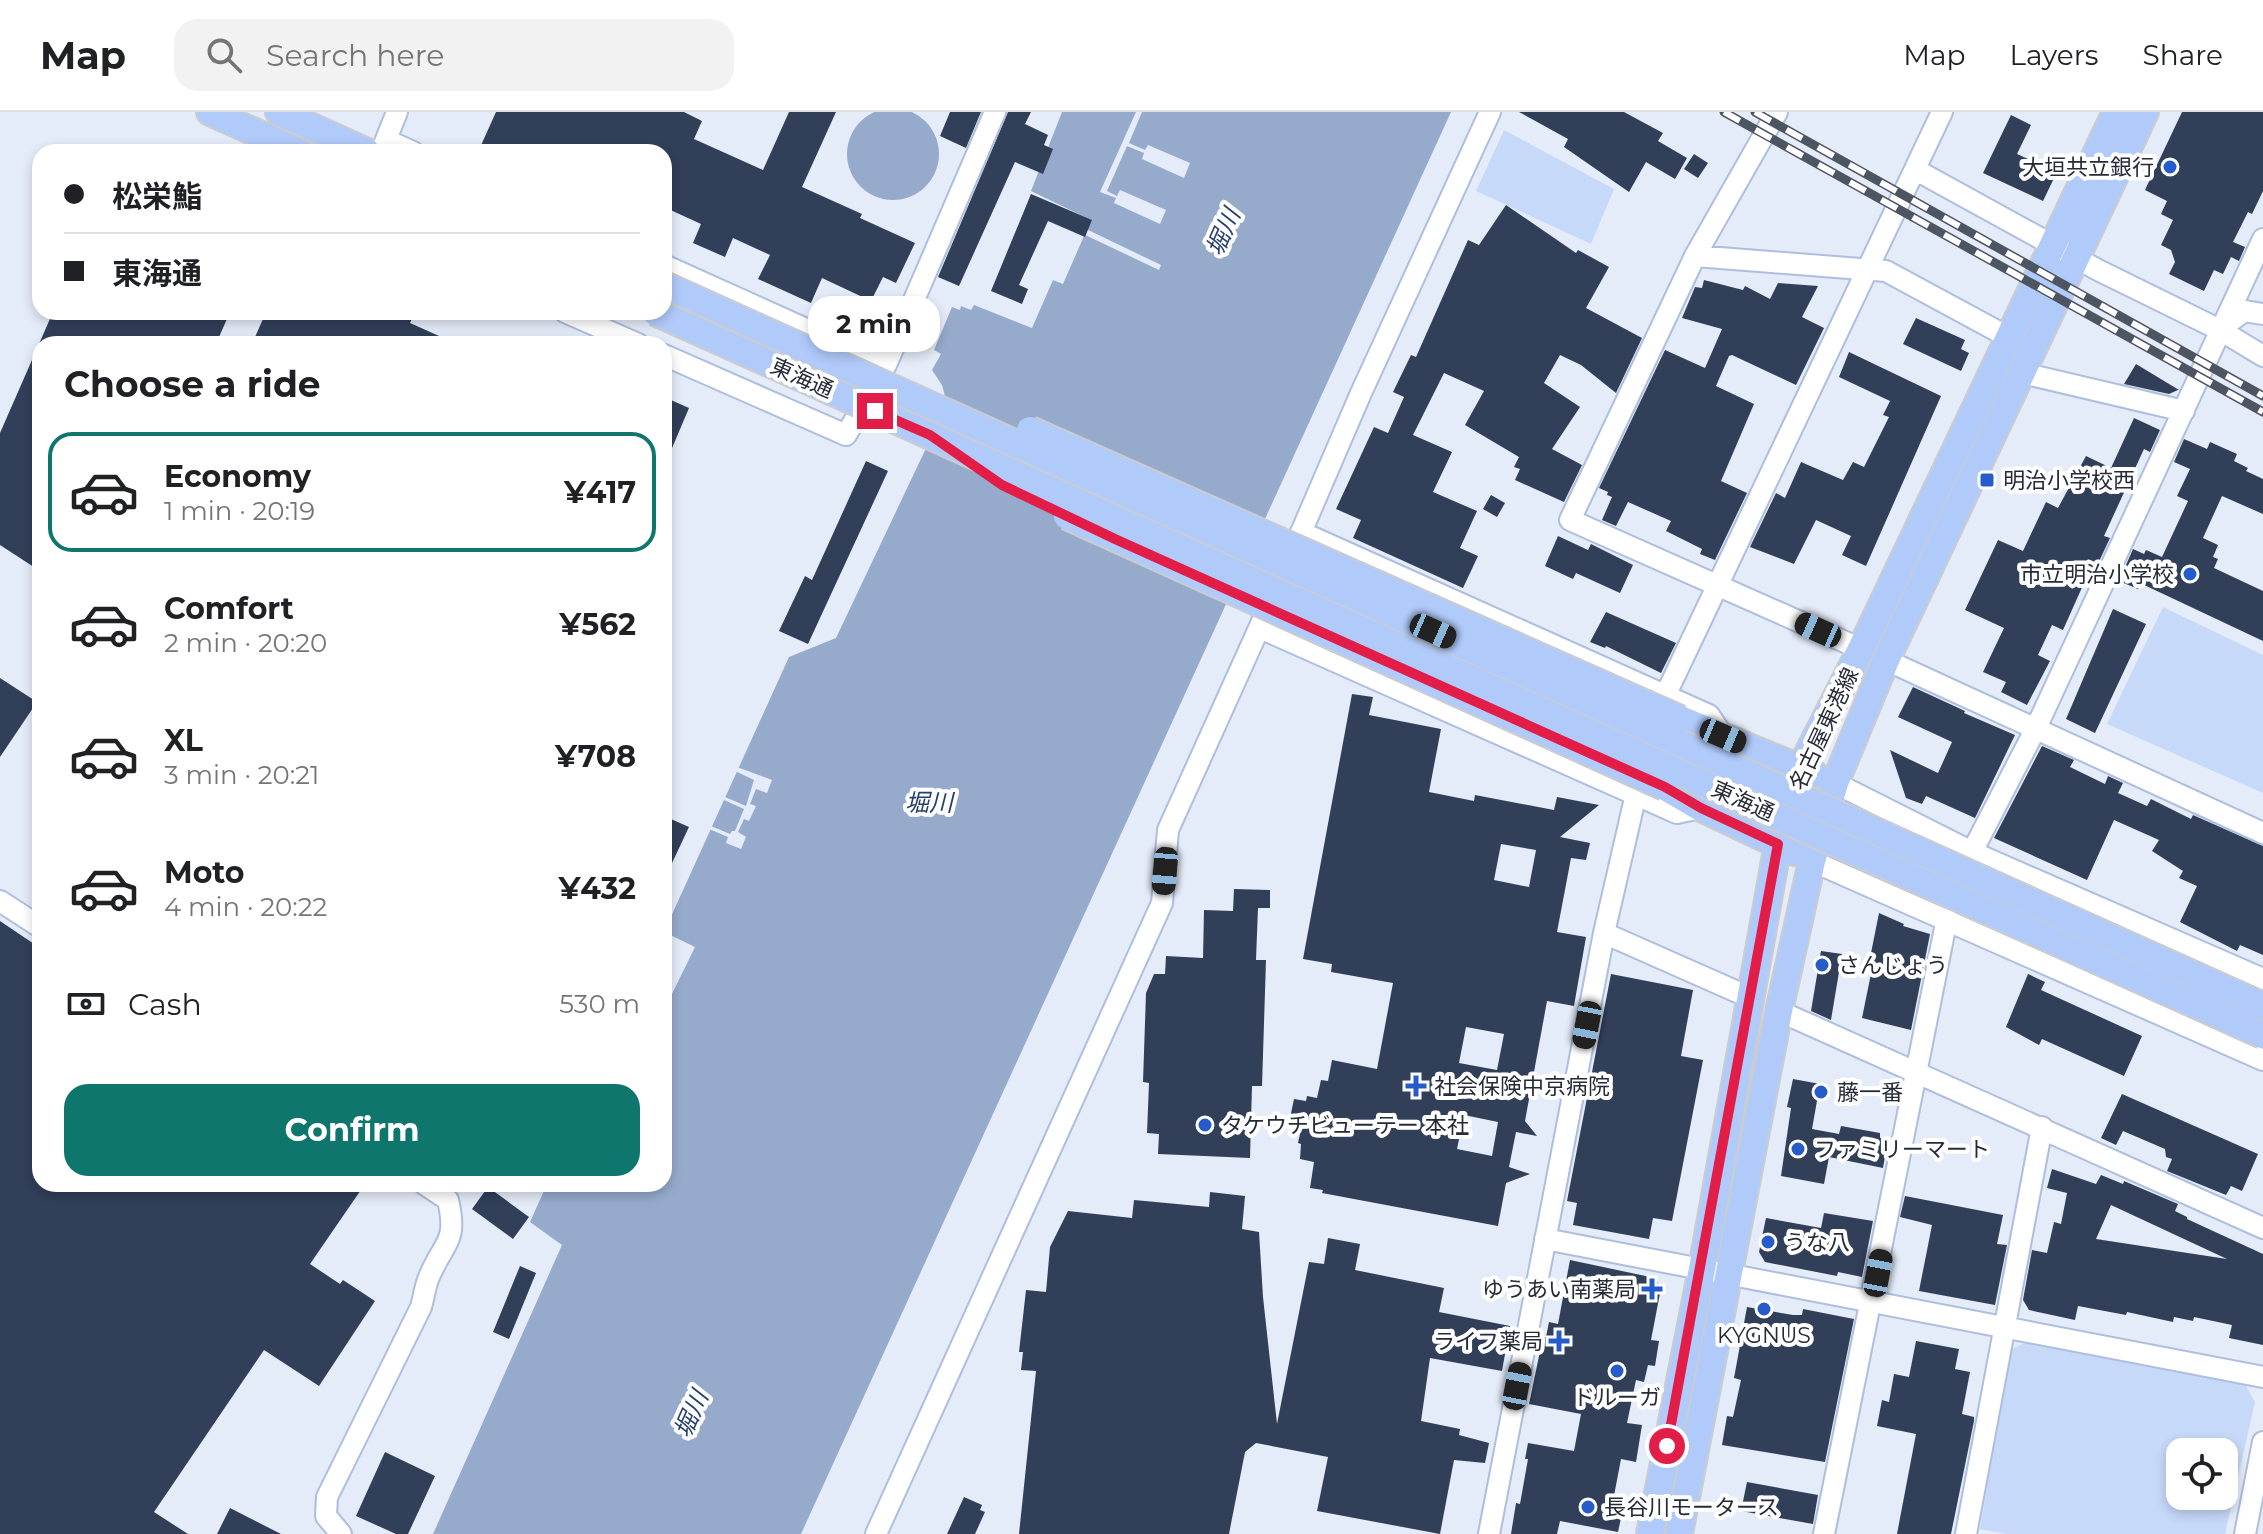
<!DOCTYPE html>
<meta charset="utf-8">
<style>
:root{--surface:#fff;--page:#f2f2f2;--text:#202124;--muted:#757577;--line:#e0e0e0;--accent:#0f766e}
body{margin:0;font-family:Montserrat,"Noto Sans JP",sans-serif;background:var(--page);color:var(--text);height:100vh;display:flex;flex-direction:column;font-size:30px;white-space:nowrap}
*{box-sizing:border-box;margin:0}
p{font-size:26px;color:var(--muted)}
.icon{flex:none;width:44px;height:44px;fill:none;stroke:currentColor;stroke-width:2;stroke-linecap:round;stroke-linejoin:round}
.map{position:relative;flex:1;overflow:hidden}
.side{position:absolute;left:32px;top:224px;width:640px;height:856px;display:flex;flex-direction:column;background:var(--surface);border-radius:24px;box-shadow:0 4px 12px #0003}
.side>*{flex:none}
.banner{position:absolute;left:32px;top:32px;width:640px;height:176px;border-radius:24px;box-shadow:0 4px 12px #0003;display:grid;align-content:center;height:176px;padding:0 32px;background:var(--surface)}
.controls{position:absolute;left:2166px;top:1326px;display:grid;gap:16px}
.controls a{display:grid;place-items:center;width:72px;height:72px;border-radius:16px;background:var(--surface);box-shadow:0 4px 12px #0003;font-size:40px}
.end{position:absolute;width:36px;height:36px;margin:-18px;border:10px solid #e11d48;background:#fff;box-shadow:0 0 0 4px #fff}
.from{border-radius:50%}
.bubble{position:absolute;height:56px;border-radius:24px;background:var(--surface);box-shadow:0 4px 12px #0003;font-size:26px;font-weight:700;line-height:56px;text-align:center}
.car{position:absolute;width:24px;height:48px;margin:-24px -12px;border-radius:10px;box-shadow:0 0 6px 2px #0007;background:linear-gradient(#222 24%,#8ab4d8 0 40%,#222 0 76%,#8ab4d8 0 86%,#222 0)}
.banner b{display:flex;align-items:center;gap:28px;height:76px;font-size:30px}
.banner b+b{border-top:2px solid var(--line)}
.banner i{width:20px;height:20px;background:var(--text)}
ul{padding:0;list-style:none}
li{display:flex;align-items:center;gap:24px;height:120px;margin:0 16px 12px;padding:0 16px;border:4px solid transparent;border-radius:24px}
li div{flex:1}
li b{display:block;font-size:30px}
li em{font-style:normal;font-weight:700}
li.active{border-color:var(--accent)}
li>.icon{width:72px;height:72px;stroke-width:1.5}
h2{padding:0 32px;font-size:36px;line-height:96px}
.pay{display:flex;align-items:center;gap:20px;height:88px;padding:0 32px;font-size:30px}
.pay p{margin-inline-start:auto}
.action{display:flex;gap:16px;margin-top:auto;padding:16px 32px}
.action a{flex:1;height:92px;border-radius:24px;background:var(--accent);color:#fff;font-size:32px;font-weight:700;line-height:92px;text-align:center}
header{display:flex;align-items:center;gap:48px;box-sizing:border-box;height:112px;padding:0 40px;background:var(--surface);border-bottom:2px solid var(--line)}
header strong{font-size:38px}
nav{display:flex;gap:44px;margin-inline-start:auto;font-size:28px}
.search{width:560px;height:72px;background:var(--page);display:flex;align-items:center;gap:20px;box-sizing:border-box;padding:0 28px;border-radius:24px;color:var(--muted);font-size:30px}
.map>svg:first-child{display:block}
.green{fill:#c7d9f9;fill-rule:evenodd}
.water{fill:#96aacc}
.pier{fill:#e5ecf9}
.building{fill:#313f59;fill-rule:evenodd}
.lines{fill:none;stroke-linecap:round;stroke-linejoin:round}
.minor-casing{stroke:#adbede;stroke-width:24}
.major-casing{stroke:#cbcccf;stroke-width:30}
.minor{stroke:#fff;stroke-width:20}
.major{stroke:#b0cafa;stroke-width:26}
.rail-casing{stroke:#4e5562;stroke-width:9}
.rail{stroke:#fff;stroke-width:6;stroke-dasharray:18;stroke-linecap:butt}
.major-bridge-casing{stroke:#cbcccf;stroke-width:30;stroke-linecap:butt}
.major-bridge{stroke:#b0cafa;stroke-width:26}
.route{stroke:#e11d48;stroke-width:10}
.poi-dot{fill:#255cc9;stroke:#fff;stroke-width:3}
.labels{text-anchor:middle;dominant-baseline:central;stroke-width:8;stroke-linejoin:round;paint-order:stroke}
.poi-label{font-size:22px;fill:#252c38;stroke:#fff;text-anchor:start}
.street-label{font-size:22px;fill:#252c38;stroke:#fff}
.water-label{font-size:24px;font-style:italic;fill:#273f6d;stroke:#fff}
</style>
<header>
<strong>Map</strong>
<div class="search"><svg class="icon" aria-label="search" viewBox="0 0 24 24"><circle cx="10" cy="10" r="6"/><path d="M15 15l6 6"/></svg>Search here</div>
<nav><a>Map</a><a>Layers</a><a>Share</a></nav>
</header>
<div class="map">
<svg width="2263" height="1422" viewBox="0 0 2263 1422">
<rect width="100%" height="100%" fill="#e5ecf9"/>
<path class="green" d="M1504,18L1614,77L1591,132L1476,79Z
M2163,495L2263,543V681L2107,612Z
M2024,1231L2245,1272L2255,1290L2225,1422H2006L1980,1417L2010,1238ZM2180,1340H2224V1384H2180Z"/>
<path class="water" d="M847 42a46 46 0 1 1 92 0a46 46 0 1 1-92 0Z
M1062,0H1451L801,1422H433L562,1133L530,1110L547,1072H664V889L668,890L695,835L664,820L789,545L836,526L947,292L942,273L932,258L941,242L934,238L952,195L960,198L961,194L971,198L974,193L1032,216L1053,168L1063,172L1091,108L1031,79Z"/>
<path class="pier" d="M1136,0H1142L1129,31L1145,38L1148,33L1190,51L1184,66L1142,47L1144,41L1127,34L1107,79L1117,84L1120,78L1166,98L1160,112L1114,91L1116,86L1100,80Z
M1084,116L1161,153L1159,158L1081,121Z
M737,655L772,668L767,681L756,677L750,692L756,694L749,709L744,707L738,720L746,725L741,737L726,731L728,725L709,717L711,714L730,722L732,719H735L744,697L724,688L725,685L746,694L754,668L735,659Z"/>
<path class="building" d="M496,0H684L702,9L694,27L763,58L789,0H836L802,75L862,102L860,106L915,131L896,171L883,165L871,189L822,166L811,191L758,167L770,143L733,126L725,145L693,131L701,112L664,95V40H478Z
M950,0H981L966,36L940,24Z
M1008,0H1031L1025,12L1048,23L1044,33L1053,37L1043,62L1015,50L959,174L938,165Z
M1519,0H1624L1663,21L1658,29L1687,46L1675,67L1646,50L1629,80L1564,35L1568,27Z
M2182,0H2263V79L2252,102L2248,100L2233,130L2245,135L2239,149L2231,145L2223,162L2214,158L2204,179L2169,162L2175,150L2171,138L2161,133L2173,108L2161,102L2167,89L2145,78Z
M2011,3L2031,13L2017,42L2057,60L2043,89L1983,61Z
M1694,42L1708,51L1698,66L1684,57Z
M1031,82L1092,108L1085,125L1048,109L1019,173L1028,177L1022,192L991,179Z
M1506,93L1576,141L1578,138L1609,155L1586,196L1642,226L1616,281L1581,253L1560,243L1544,271L1580,295L1552,337L1582,353L1564,390L1515,368L1520,357L1514,355L1519,345L1465,313L1484,279L1444,261L1413,323L1452,340L1433,380L1477,399L1460,436L1478,444L1463,476L1353,426L1361,408L1336,397L1374,315L1388,321L1404,285L1393,280L1411,243L1416,245L1468,128L1479,133Z
M1704,168L1743,178L1745,174L1770,187L1778,171L1818,174L1802,205L1824,216L1796,273L1732,243L1729,244L1716,274L1754,292L1721,369L1747,381L1715,448L1700,442L1702,437L1666,419L1671,409L1628,390L1616,414L1602,408L1612,385L1607,383L1608,380L1599,376L1665,238L1705,256L1722,217L1682,206L1695,175L1702,176Z
M53,200H230L216,232H40V459L0,433V321Z
M266,200H290L305,207L308,200H415L410,211L457,232H252Z
M1916,206L1965,228L1961,237L1969,241L1961,259L1903,232Z
M1849,240L1941,284L1866,454L1842,443L1851,424L1816,408L1794,452L1750,435L1776,381L1785,386L1801,350L1843,368L1853,350L1864,355L1889,305L1883,303L1890,289L1839,265Z
M2136,252L2179,278H2178L2169,282L2124,272Z
M664,285L689,296L664,355Z
M2134,306L2160,318L2150,340L2144,337L2104,424L2110,426L2095,458L2091,457L2084,471L2063,518L2052,513L2038,543L2050,549L2027,593L2001,580L2006,570L1983,560L2004,516L1965,498L1998,428L2023,439L2046,390L2058,396L2086,344L2111,356Z
M2184,327L2207,337L2210,330L2237,342L2234,349L2248,356L2246,359L2263,367V402L2222,384L2203,426L2218,433L2213,445L2218,447L2214,456L2263,479V529L2140,471L2138,477L2119,469L2133,437L2144,442L2146,438L2162,445L2188,389L2177,384L2190,357L2174,350Z
M866,349L888,359L808,532L779,519L805,464L812,468Z
M1491,383L1505,391L1497,405L1483,397Z
M1558,424L1588,438L1591,432L1633,453L1620,481L1576,461L1573,467L1545,454Z
M2113,497L2146,512L2095,621L2066,607Z
M1606,500L1676,531L1661,561L1606,534L1605,536L1590,530Z
M0,566L37,590L0,645Z
M1913,575L1965,599L1964,601L2015,623L1975,706L1926,684L1922,692L1906,686L1890,638L1938,661L1952,630L1898,605Z
M1352,582L1373,585L1369,603L1441,617L1429,680L1474,689L1475,683L1554,698L1557,685L1599,693L1560,725L1590,731L1586,748L1571,746L1557,820L1586,825L1574,894L1547,889L1525,1009L1537,1024L1516,1020L1509,1055L1530,1062L1506,1071L1498,1114L1322,1081L1323,1078L1310,1076L1314,1050L1300,1047L1301,1032L1298,1031L1303,1008L1290,1006L1294,987L1306,989L1307,984L1317,986L1321,968L1328,969L1332,948L1377,957L1393,871L1331,860L1332,852L1303,847ZM1501,732L1536,738L1529,775L1494,768ZM1466,915L1504,922L1497,958L1459,951ZM1464,1003L1498,1010L1492,1044L1457,1037Z
M2042,634L2074,648L2070,655L2105,672L2108,664L2123,671L2118,681L2147,694L2151,687L2191,707L2193,703L2263,734V843L2240,833L2237,839L2180,810L2197,774L2179,766L2183,759L2152,739L2159,728L2114,708L2087,768L1994,726Z
M664,704L689,715L664,768Z
M1234,777L1270,778V796H1258L1256,848H1266L1262,974H1252L1250,1046L1158,1042L1159,1022L1147,1021L1149,971L1143,970L1146,881L1154,862H1165L1166,844L1203,846L1204,798L1233,799Z
M1879,801L1904,812L1903,814L1930,822L1911,918L1862,906L1875,842L1871,841Z
M0,809L40,836V1072H365L310,1152L340,1172L343,1168L375,1189L319,1274L264,1238L154,1400L188,1422H0Z
M1821,839L1842,842L1831,908L1811,899Z
M1611,862L1693,878L1681,944L1703,948L1672,1109L1653,1106L1649,1127L1573,1113L1577,1091L1567,1089Z
M2028,862L2045,870L2041,878L2142,924L2124,964L2042,927L2039,933L2006,915Z
M1793,967L1820,972L1812,1017L1839,1022L1841,1014L1880,1021V1026L1888,1027L1883,1056L1829,1045L1824,1072L1781,1064L1791,996L1787,995Z
M2122,982L2258,1042L2242,1079L2231,1074L2226,1083L2167,1059L2172,1047L2166,1045L2165,1037L2123,1019L2116,1033L2101,1026Z
M2052,1057L2096,1072L2101,1063L2123,1072L2124,1069L2178,1092L2175,1099L2187,1105V1107L2263,1142V1233L2229,1226L2232,1213L2194,1205L2193,1209L2174,1205L2173,1210L2127,1200L2126,1203L2078,1194L2075,1208L2029,1198L2023,1188L2032,1138L2047,1141L2054,1110L2061,1112L2067,1081L2047,1076ZM2111,1093L2227,1147L2096,1127Z
M488,1075L529,1105L513,1127L472,1097Z
M1210,1080L1245,1084L1242,1117L1259,1120L1263,1185L1277,1312L1309,1150L1324,1152L1328,1126L1360,1132L1355,1158L1444,1176L1439,1200L1510,1214L1502,1259L1430,1246L1421,1309L1460,1317L1459,1323L1489,1331L1485,1351L1454,1348L1440,1422L1317,1399L1328,1345L1256,1331L1245,1340L1229,1422H1019L1036,1259L1021,1258L1023,1240H1019L1026,1178L1046,1180L1050,1135L1068,1099L1132,1106L1134,1088L1209,1095Z
M1905,1084L2003,1103L1997,1132L2007,1133L1995,1193L1919,1179L1932,1113L1900,1105Z
M1824,1101L1873,1109L1862,1165L1838,1160L1837,1164L1765,1150L1759,1140L1766,1106L1821,1116Z
M1570,1148L1655,1166L1661,1176L1651,1228L1659,1229L1655,1254L1648,1253L1644,1270L1636,1268L1627,1311L1642,1313L1636,1350L1621,1347L1613,1389L1624,1392L1618,1420L1560,1409L1557,1422H1511L1516,1391L1520,1392L1528,1347H1525L1528,1331L1574,1339L1581,1302L1529,1292L1543,1225H1546L1549,1210L1558,1212Z
M520,1154L536,1161L509,1227L493,1220Z
M1747,1195L1793,1203H1802L1803,1197L1854,1207L1825,1350L1722,1333L1727,1304L1733,1305L1741,1268L1734,1266Z
M1916,1229L1959,1237L1955,1257L1970,1260L1962,1302L1974,1305V1309L1951,1422H1897L1916,1322L1877,1314L1882,1288L1889,1290L1894,1262L1909,1265Z
M385,1340L435,1364L408,1422H396L356,1404Z
M1747,1370L1818,1383L1813,1412L1741,1399Z
M964,1385L982,1393L980,1398L985,1400L975,1422H947Z
M230,1396L281,1422H217Z"/>
<g class="lines">
<g class="minor-casing">
<path id="minor" d="M1777,0L1695,144L1570,408L1861,537
M386,28L413,40
M381,40L397,0
M1916,58L2098,158L2220,218L2263,244
M1695,144L1886,159L2010,226
M664,153L886,253L995,0
M565,200L638,232
M2223,215L2244,199L2263,202
M664,243L846,323L884,257
M2022,261L2184,299
M1301,420L1709,603L1723,624
M1290,446L1361,281L1490,0
M1260,516L1677,701L1701,696
M1886,548L2263,721
M1666,582L1942,0
M1835,671L1972,740L2263,867
M1972,740L2036,616L2263,127
M1812,749L2263,948
M0,789L40,815
M1604,821L1751,886
M1779,899L2263,1116
M1545,1127L2263,1265
M341,1422L326,1404L327,1385L421,1195C424,1185 425,1174 429,1165C444,1129 458,1131 448,1088L424,1072
M876,1422L1162,791L1168,718L1274,483
M1489,1422L1604,821L1636,682
M1824,1422L1947,806
M1966,1422L2042,1015
M2245,1422L2263,1330"/>
</g>
<g class="major-casing">
<path id="major" d="M210,0L299,40
M279,0L367,40
M1680,607L1814,662
M1665,675L1701,696L1794,740
M1650,1422L1702,1157L1778,732L1800,657L1861,537L2116,0
M1679,1422L1779,899L1812,749L1835,671L1886,548L2145,0"/>
</g>
<use href="#minor" class="minor"/>
<use href="#major" class="major"/>
<g class="rail-casing">
<path id="rail" d="M1724,0L2263,300
M1755,0L2263,284"/>
</g>
<use href="#rail" class="rail"/>
<g class="major-bridge-casing">
<path id="major-bridge" d="M664,173L2263,894
M655,200L2263,923
M1030,318L1680,607
M1067,404L1665,675"/>
</g>
<use href="#major-bridge" class="major-bridge"/>
</g>
<g class="lines">
<path class="route" d="M875,299L930,323L1002,373L1115,427L1665,675L1701,696L1778,732L1667,1334"/>
</g>
<g class="poi-dot">
<circle cx="2170" cy="55" r="8"/>
<rect x="1979" y="360" width="16" height="16" rx="4"/>
<circle cx="2190" cy="462" r="8"/>
<circle cx="1822" cy="853" r="8"/>
<path d="M1412 962h8v8h8v8h-8v8h-8v-8h-8v-8h8z"/>
<circle cx="1821" cy="980" r="8"/>
<circle cx="1205" cy="1013" r="8"/>
<circle cx="1798" cy="1037" r="8"/>
<circle cx="1768" cy="1130" r="8"/>
<path d="M1648 1165h8v8h8v8h-8v8h-8v-8h-8v-8h8z"/>
<circle cx="1764" cy="1197" r="8"/>
<path d="M1555 1217h8v8h8v8h-8v8h-8v-8h-8v-8h8z"/>
<circle cx="1617" cy="1259" r="8"/>
<circle cx="1588" cy="1395" r="8"/>
</g>
<g class="labels">
<g class="poi-label">
<text x="2154" y="55" text-anchor="end">大垣共立銀行</text>
<text x="2003" y="368">明治小学校西</text>
<text x="2174" y="462" text-anchor="end">市立明治小学校</text>
<text x="1838" y="853">さんじょう</text>
<text x="1434" y="974">社会保険中京病院</text>
<text x="1837" y="980">藤一番</text>
<text x="1221" y="1013">タケウチビューテー 本社</text>
<text x="1814" y="1037">ファミリーマート</text>
<text x="1784" y="1130">うな八</text>
<text x="1636" y="1177" text-anchor="end">ゆうあい南薬局</text>
<text x="1764" y="1223" text-anchor="middle">KYGNUS</text>
<text x="1543" y="1229" text-anchor="end">ライフ薬局</text>
<text x="1617" y="1285" text-anchor="middle">ドルーガ</text>
<text x="1604" y="1395">長谷川モータース</text>
</g>
<g class="street-label">
<text transform="translate(802 266) rotate(24)">東海通</text>
<text transform="translate(1824 617) rotate(-65)">名古屋東港線</text>
<text transform="translate(1743 689) rotate(24)">東海通</text>
</g>
<g class="water-label">
<text transform="translate(1223 120) rotate(-66)">堀川</text>
<text x="929" y="690">堀川</text>
<text transform="translate(691 1302) rotate(-66)">堀川</text>
</g>
</g>
</svg>
<div class="controls">
<a><svg class="icon" aria-label="locate" viewBox="0 0 24 24"><circle cx="12" cy="12" r="6"/><path d="M12 2v4M12 18v4M2 12h4M18 12h4"/></svg></a>
</div>
<i class="end from" style="left:1667px;top:1334px"></i>
<i class="end" style="left:875px;top:299px"></i>
<div class="bubble" style="left:808px;top:184px;width:132px">2 min</div>
<i class="car" style="left:1818px;top:518px;rotate:294deg"></i>
<i class="car" style="left:1433px;top:519px;rotate:114deg"></i>
<i class="car" style="left:1723px;top:624px;rotate:113deg"></i>
<i class="car" style="left:1165px;top:759px;rotate:185deg"></i>
<i class="car" style="left:1587px;top:913px;rotate:191deg"></i>
<i class="car" style="left:1878px;top:1161px;rotate:11deg"></i>
<i class="car" style="left:1517px;top:1274px;rotate:11deg"></i>
<div class="banner">
<b><i class="from"></i>松栄鮨</b>
<b><i></i>東海通</b>
</div>
<section class="side">
<h2>Choose a ride</h2>
<ul>
<li class="active"><svg class="icon" aria-label="car" viewBox="0 0 24 24"><path d="M5 17H2v-5l4-1 3-4h7l3 4 3 1v5h-3M9 17h6M6 11h13"/><circle cx="7" cy="17" r="2"/><circle cx="17" cy="17" r="2"/></svg><div><b>Economy</b><p>1 min · 20:19</p></div><em>¥417</em></li>
<li><svg class="icon" aria-label="car" viewBox="0 0 24 24"><path d="M5 17H2v-5l4-1 3-4h7l3 4 3 1v5h-3M9 17h6M6 11h13"/><circle cx="7" cy="17" r="2"/><circle cx="17" cy="17" r="2"/></svg><div><b>Comfort</b><p>2 min · 20:20</p></div><em>¥562</em></li>
<li><svg class="icon" aria-label="car" viewBox="0 0 24 24"><path d="M5 17H2v-5l4-1 3-4h7l3 4 3 1v5h-3M9 17h6M6 11h13"/><circle cx="7" cy="17" r="2"/><circle cx="17" cy="17" r="2"/></svg><div><b>XL</b><p>3 min · 20:21</p></div><em>¥708</em></li>
<li><svg class="icon" aria-label="car" viewBox="0 0 24 24"><path d="M5 17H2v-5l4-1 3-4h7l3 4 3 1v5h-3M9 17h6M6 11h13"/><circle cx="7" cy="17" r="2"/><circle cx="17" cy="17" r="2"/></svg><div><b>Moto</b><p>4 min · 20:22</p></div><em>¥432</em></li>
</ul>
<div class="pay"><svg class="icon" aria-label="cash" viewBox="0 0 24 24"><path d="M3 7h18v10H3z"/><circle cx="12" cy="12" r="2"/></svg>Cash<p>530 m</p></div>
<div class="action"><a>Confirm</a></div>
</section>
</div>
